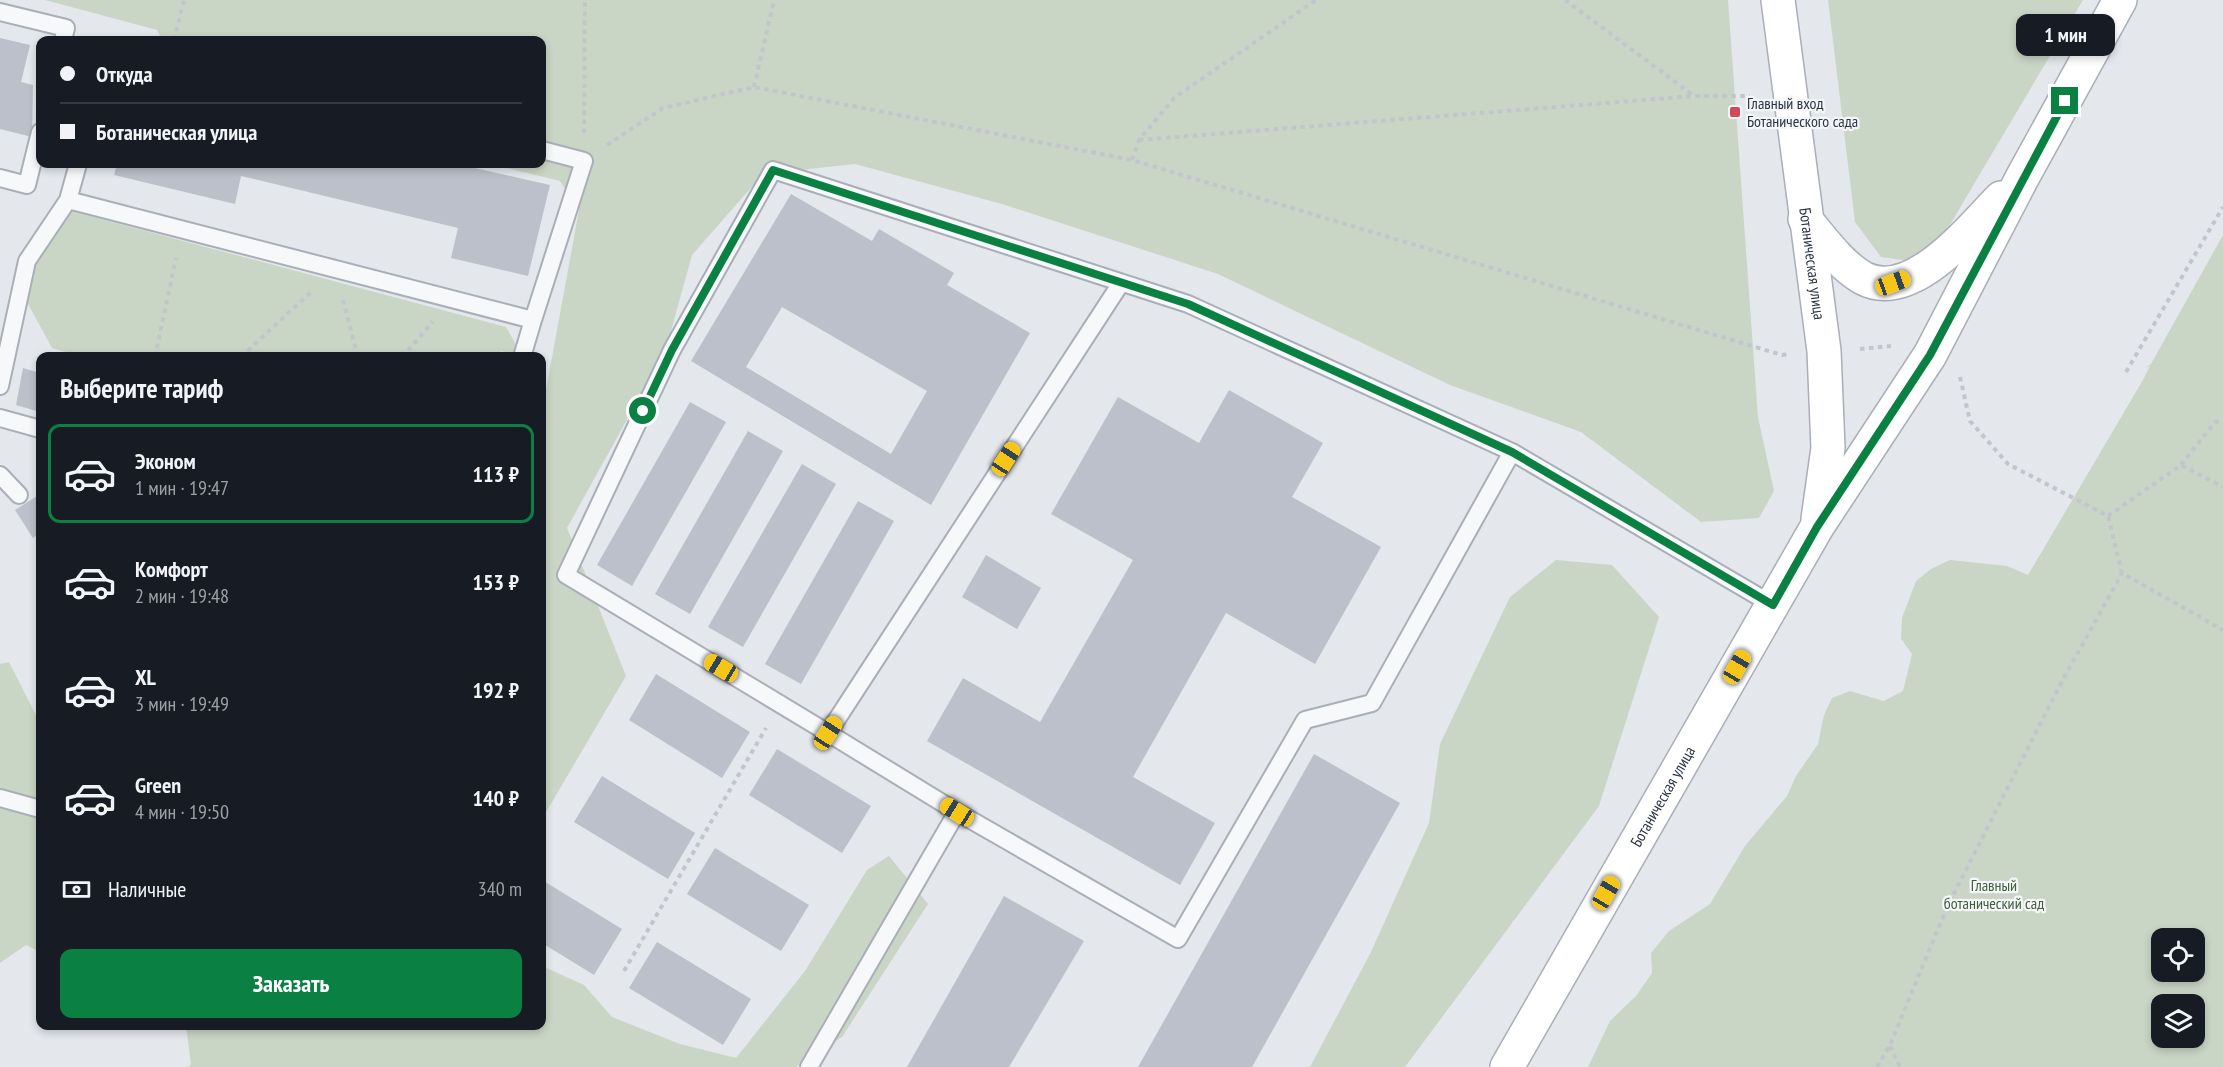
<!DOCTYPE html>
<html lang="ru">
<meta charset="utf-8">
<style>
:root{--surface:#171b24;--page:#20242c;--text:#f1f3f6;--muted:#9ea1a6;--line:#363941;--accent:#0b8043}
body{margin:0;font-family:"PT Sans Narrow",sans-serif;background:var(--page);color:var(--text);height:100vh;display:flex;flex-direction:column;font-size:22px;white-space:nowrap}
*{box-sizing:border-box;margin:0}
p{font-size:20px;color:var(--muted)}
.icon{flex:none;width:33px;height:33px;fill:none;stroke:currentColor;stroke-width:2;stroke-linecap:round;stroke-linejoin:round}
.map{position:relative;flex:1;overflow:hidden}
.side{position:absolute;left:36px;top:352px;width:510px;height:678px;display:flex;flex-direction:column;background:var(--surface);border-radius:12px;box-shadow:0 3px 9px #0003}
.side>*{flex:none}
.guide{position:absolute;left:36px;top:36px;width:510px;height:132px;border-radius:12px;box-shadow:0 3px 9px #0003;display:grid;align-content:center;height:132px;padding:0 24px;background:var(--surface)}
.buttons{position:absolute;left:2151px;top:928px;display:grid;gap:12px}
.buttons a{display:grid;place-items:center;width:54px;height:54px;border-radius:12px;background:var(--surface);box-shadow:0 3px 9px #0003;font-size:30px}
.end{position:absolute;width:27px;height:27px;margin:-14px;border:8px solid #0b8043;background:#fff;box-shadow:0 0 0 3px #fff}
.from{border-radius:50%}
.bubble{position:absolute;height:42px;border-radius:12px;background:var(--surface);box-shadow:0 3px 9px #0003;font-size:20px;font-weight:700;line-height:42px;text-align:center}
.car{position:absolute;width:18px;height:36px;margin:-18px -9px;border-radius:8px;box-shadow:0 0 4px 2px #0007;background:linear-gradient(#f5c518 24%,#345 0 40%,#f5c518 0 76%,#345 0 86%,#f5c518 0)}
.guide b{display:flex;align-items:center;gap:21px;height:57px;font-size:22px}
.guide b+b{border-top:2px solid var(--line)}
.guide i{width:15px;height:15px;background:var(--text)}
ul{padding:0;list-style:none}
li{display:flex;align-items:center;gap:18px;height:99px;margin:0 12px 9px;padding:0 12px;border:3px solid transparent;border-radius:12px}
li div{flex:1}
li b{display:block;font-size:22px}
li em{font-style:normal;font-weight:700}
li.on{border-color:var(--accent)}
li>.icon{width:54px;height:54px;stroke-width:1.5}
h2{padding:0 24px;font-size:27px;line-height:72px}
.pay{display:flex;align-items:center;gap:15px;height:66px;padding:0 24px;font-size:22px}
.pay p{margin-inline-start:auto}
.cta{display:flex;gap:12px;margin-top:auto;padding:12px 24px}
.cta a{flex:1;height:69px;border-radius:12px;background:var(--accent);color:#fff;font-size:24px;font-weight:700;line-height:69px;text-align:center}
.map>svg:first-child{display:block}
.green{fill:#c9d6c5;fill-rule:evenodd}
.building{fill:#bbc0ca;fill-rule:evenodd}
.lines{fill:none;stroke-linecap:round;stroke-linejoin:round}
.service-casing{stroke:#a9aeb7;stroke-width:20}
.secondary-casing{stroke:#a9aeb7;stroke-width:36}
.path{stroke:#c2c5cb;stroke-width:4;stroke-dasharray:4.5 4.5;stroke-linecap:butt}
.service{stroke:#f7f8fa;stroke-width:16}
.secondary{stroke:#fff;stroke-width:33}
.route{stroke:#0b8043;stroke-width:8}
.poi-dot{fill:#d1495b;stroke:#f4f6f9;stroke-width:2}
.labels{text-anchor:middle;dominant-baseline:central;stroke-width:4.5;stroke-linejoin:round;paint-order:stroke}
.poi-label{font-size:16px;fill:#2b3445;stroke:#f4f6f9;text-anchor:start}
.street-label{font-size:16px;fill:#2b3445;stroke:#f4f6f9}
.park-label{font-size:16px;fill:#3f6138;stroke:#f4f6f9}
</style>
<div class="map">
<svg width="2223" height="1067" viewBox="0 0 2223 1067">
<rect width="100%" height="100%" fill="#e4e7ec"/>
<path class="green" d="M45,0H1728L1758,417L1774,491L1759,518L1701,522L1581,432L1450,385L1218,274L1002,204L855,164L763,174L692,255L666,349L567,528L626,676L542,819V412L579,210L560,181L490,164H542V40H162L157,30Z
M1828,0H2083L1945,233L1910,261L1881,257L1855,222Z
M67,210L506,327L523,357L501,351L499,357H84L52,348L21,291Z
M2223,235V1067H1588L1610,1021L1636,996L1652,973L1651,953L1669,931L1710,904L1745,846L1787,796L1796,776L1818,744L1824,715L1832,698L1850,691L1884,701L1903,691L1912,654L1901,639L1902,618L1916,581L1931,569L1950,560L2007,566L2028,575L2143,380L2150,366L2145,368L2151,364ZM2162,939H2194V972H2162ZM2162,1005H2194V1038H2162Z
M1556,560L1612,565L1659,617L1599,806L1405,1067H1310L1371,952L1429,823L1440,744L1510,597Z
M9,662L40,723V952L26,945L0,963V664Z
M889,856L928,904L842,1037L796,1067H189L191,1064L186,1026H542V966L584,985L612,1017L680,1044L736,1058L805,971L867,870Z"/>
<path class="building" d="M0,38L30,45L21,82L33,85L32,137L0,129Z
M117,164H457L550,185L528,276L451,258L458,228L241,176L235,204L114,175Z
M791,194L872,241L879,229L954,273L947,285L1030,333L931,505L691,361ZM782,307L927,391L891,454L746,367Z
M23,368L40,373V412L16,405Z
M1229,390L1323,443L1292,497L1381,547L1315,664L1226,613L1133,777L1215,823L1180,885L927,741L963,678L1040,722L1133,560L1051,514L1118,397L1199,443Z
M690,402L726,422L632,586L597,565Z
M748,431L783,451L690,614L655,594Z
M802,464L836,484L743,647L708,627Z
M37,496L40,501V533L33,538L15,510Z
M858,501L894,521L801,684L765,664Z
M986,555L1041,588L1017,629L962,597Z
M656,674L750,732L722,778L629,720Z
M777,749L871,806L842,853L749,795Z
M1314,754L1400,803L1252,1067H1138Z
M602,776L695,833L668,879L574,822Z
M715,848L809,905L781,951L687,894Z
M542,880L622,929L594,975L542,943Z
M1004,896L1084,941L1009,1067H907Z
M657,942L751,999L723,1045L629,988Z"/>
<g class="lines">
<g class="service-casing">
<path id="service" d="M0,12L66,28L63,40
M78,164L68,200L533,320L584,161L542,150
M0,178L27,185L40,132
M1121,283L828,733L566,575L672,350L773,170L1188,304L1512,452L1773,605
M522,357L533,320
M0,386L27,261L68,200
M0,418L40,429
M0,475L19,495
M828,733L957,812L1178,939L1305,720L1372,703L1512,452
M0,798L40,809
M809,1067L957,812"/>
</g>
<g class="secondary-casing">
<g id="secondary">
<path id="s1" d="M1778,0L1824,351L1828,448L1818,519"/>
<path d="M1805,219C1822,239 1840,265 1863,278C1912,304 1971,228 2001,198"/>
<path id="s2" d="M1507,1067L1817,527L1930,355L2022,178L2120,0"/>
</g>
</g>
<path class="path" d="M1565,0L1693,95
M174,40L184,0
M754,87L774,0
M584,133L585,0
M1139,140L1694,96H1750
M607,145L663,108L754,87L1132,160L1782,355L1789,354
M1132,160L1139,140L1174,98L1316,0
M343,300L358,357
M1860,349L1891,346
M155,357L176,258
M241,357L311,292
M402,357L433,322
M2126,372L2223,207
M1960,377L1970,421L2008,464L2108,516L2122,573L2223,630
M2181,465L2215,422L2223,421
M2108,516L2181,465L2223,487
M624,971L766,728
M1890,1046L1900,1067
M1877,1067L1890,1045L1948,905L2060,685L2122,573"/>
<use href="#service" class="service"/>
<use href="#secondary" class="secondary"/>
</g>
<g class="lines">
<path class="route" d="M643,411L672,350L773,170L1188,304L1512,452L1773,605L1817,527L1930,355L2065,101"/>
</g>
<rect class="poi-dot" x="1729" y="106" width="12" height="12" rx="3"/>
<g class="labels">
<g class="poi-label">
<text x="1747" y="103">Главный вход<tspan x="1747" dy="18">Ботанического сада</tspan></text>
</g>
<g class="street-label">
<text stroke="none"><textPath href="#s1" startOffset="266">Ботаническая улица</textPath></text>
<text stroke="none"><textPath href="#s2" startOffset="312">Ботаническая улица</textPath></text>
</g>
<g class="park-label">
<text x="1994" y="885">Главный<tspan x="1994" dy="18">ботанический сад</tspan></text>
</g>
</g>
</svg>
<div class="buttons">
<a><svg class="icon" aria-label="locate" viewBox="0 0 24 24"><circle cx="12" cy="12" r="6"/><path d="M12 2v4M12 18v4M2 12h4M18 12h4"/></svg></a>
<a><svg class="icon" aria-label="layers" viewBox="0 0 24 24"><path d="M12 4l9 5-9 5-9-5zM3 14l9 5 9-5"/></svg></a>
</div>
<i class="end from" style="left:643px;top:411px"></i>
<i class="end" style="left:2065px;top:101px"></i>
<div class="bubble" style="left:2016px;top:14px;width:99px">1 мин</div>
<i class="car" style="left:1893px;top:283px;rotate:70deg"></i>
<i class="car" style="left:1006px;top:459px;rotate:33deg"></i>
<i class="car" style="left:1737px;top:667px;rotate:30deg"></i>
<i class="car" style="left:721px;top:668px;rotate:301deg"></i>
<i class="car" style="left:828px;top:733px;rotate:33deg"></i>
<i class="car" style="left:957px;top:812px;rotate:302deg"></i>
<i class="car" style="left:1606px;top:893px;rotate:30deg"></i>
<div class="guide">
<b><i class="from"></i>Откуда</b>
<b><i></i>Ботаническая улица</b>
</div>
<section class="side">
<h2>Выберите тариф</h2>
<ul>
<li class="on"><svg class="icon" aria-label="car" viewBox="0 0 24 24"><path d="M5 17H2v-5l4-1 3-4h7l3 4 3 1v5h-3M9 17h6M6 11h13"/><circle cx="7" cy="17" r="2"/><circle cx="17" cy="17" r="2"/></svg><div><b>Эконом</b><p>1 мин · 19:47</p></div><em>113 ₽</em></li>
<li><svg class="icon" aria-label="car" viewBox="0 0 24 24"><path d="M5 17H2v-5l4-1 3-4h7l3 4 3 1v5h-3M9 17h6M6 11h13"/><circle cx="7" cy="17" r="2"/><circle cx="17" cy="17" r="2"/></svg><div><b>Комфорт</b><p>2 мин · 19:48</p></div><em>153 ₽</em></li>
<li><svg class="icon" aria-label="car" viewBox="0 0 24 24"><path d="M5 17H2v-5l4-1 3-4h7l3 4 3 1v5h-3M9 17h6M6 11h13"/><circle cx="7" cy="17" r="2"/><circle cx="17" cy="17" r="2"/></svg><div><b>XL</b><p>3 мин · 19:49</p></div><em>192 ₽</em></li>
<li><svg class="icon" aria-label="car" viewBox="0 0 24 24"><path d="M5 17H2v-5l4-1 3-4h7l3 4 3 1v5h-3M9 17h6M6 11h13"/><circle cx="7" cy="17" r="2"/><circle cx="17" cy="17" r="2"/></svg><div><b>Green</b><p>4 мин · 19:50</p></div><em>140 ₽</em></li>
</ul>
<div class="pay"><svg class="icon" aria-label="cash" viewBox="0 0 24 24"><path d="M3 7h18v10H3z"/><circle cx="12" cy="12" r="2"/></svg>Наличные<p>340 m</p></div>
<div class="cta"><a>Заказать</a></div>
</section>
</div>
